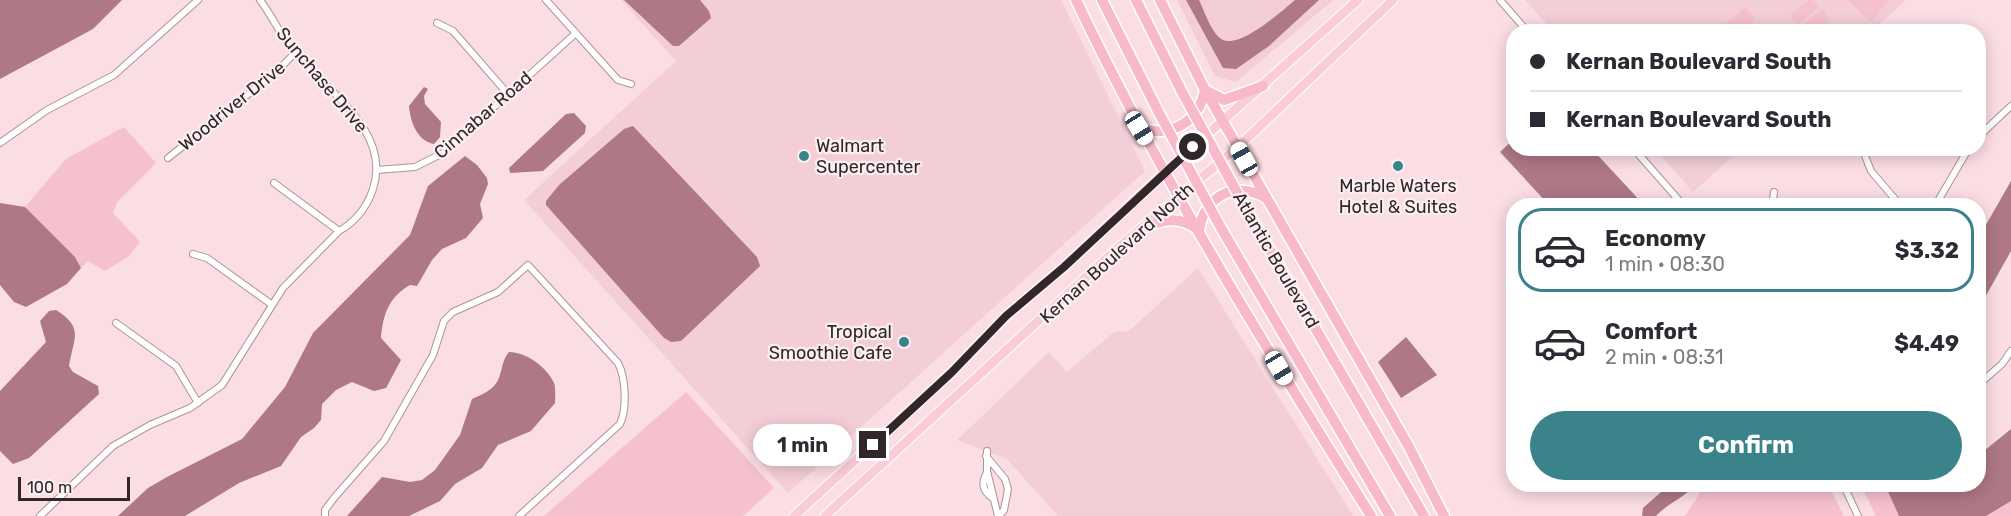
<!DOCTYPE html>
<meta charset="utf-8">
<style>
:root{--surface:#fff;--page:#f7f7f7;--text:#2b2b33;--muted:#7c7c81;--line:#e1e1e2;--accent:#3b838a}
body{margin:0;font-family:Rubik,sans-serif;background:var(--page);color:var(--text);height:100vh;display:flex;flex-direction:column;font-size:22px;white-space:nowrap}
*{box-sizing:border-box;margin:0}
p{font-size:20px;color:var(--muted)}
.icon{flex:none;width:33px;height:33px;fill:none;stroke:currentColor;stroke-width:2;stroke-linecap:round;stroke-linejoin:round}
.map{position:relative;flex:1;overflow:hidden}
.sheet{position:absolute;left:1506px;top:198px;width:480px;height:294px;display:flex;flex-direction:column;background:var(--surface);border-radius:24px;box-shadow:0 3px 15px #0003}
.sheet>*{flex:none}
.top-card{position:absolute;left:1506px;top:24px;width:480px;height:132px;border-radius:24px;box-shadow:0 3px 15px #0003;display:grid;align-content:center;height:132px;padding:0 24px;background:var(--surface)}
.scale{position:absolute;left:18px;bottom:15px;width:112px;box-sizing:border-box;padding-left:6px;border:3px solid #312629;border-top:0;font-size:16px;line-height:21px;white-space:nowrap;color:#312629;-webkit-text-stroke:4px #fceff2;paint-order:stroke}
.end{position:absolute;width:27px;height:27px;margin:-14px;border:8px solid #312629;background:#fff;box-shadow:0 0 0 3px #fff}
.from{border-radius:50%}
.bubble{position:absolute;height:42px;border-radius:21px;background:var(--surface);box-shadow:0 3px 15px #0003;font-size:20px;font-weight:700;line-height:42px;text-align:center}
.car{position:absolute;width:18px;height:36px;margin:-18px -9px;border-radius:8px;box-shadow:0 0 4px 2px #0007;background:linear-gradient(#fff 24%,#345 0 40%,#fff 0 76%,#345 0 86%,#fff 0)}
.top-card b{display:flex;align-items:center;gap:21px;height:57px;font-size:22px}
.top-card b+b{border-top:2px solid var(--line)}
.top-card i{width:15px;height:15px;background:var(--text)}
ul{padding:10px 0 0;list-style:none}
li{display:flex;align-items:center;gap:18px;height:84px;margin:0 12px 9px;padding:0 12px;border:3px solid transparent;border-radius:24px}
li div{flex:1}
li b{display:block;font-size:22px}
li em{font-style:normal;font-weight:700}
li.selected{border-color:var(--accent)}
li>.icon{width:54px;height:54px;stroke-width:1.5}
.action{display:flex;gap:12px;margin-top:auto;padding:12px 24px}
.action a{flex:1;height:69px;border-radius:36px;background:var(--accent);color:#fff;font-size:24px;font-weight:700;line-height:69px;text-align:center}
.map>svg:first-child{display:block}
.built{fill:#f3ced6}
.green{fill:#f6c1ce}
.water{fill:#ae7886}
.lines{fill:none;stroke-linecap:round;stroke-linejoin:round}
.minor-casing{stroke:#ae9399;stroke-width:8}
.primary-casing{stroke:#fff;stroke-width:11}
.trunk-casing{stroke:#fff;stroke-width:13}
.minor{stroke:#fff;stroke-width:6}
.primary{stroke:#facbd8;stroke-width:9}
.trunk{stroke:#f8bacb;stroke-width:10}
.trunk-bridge-casing{stroke:#fff;stroke-width:13;stroke-linecap:butt}
.trunk-bridge{stroke:#f8bacb;stroke-width:10}
.route{stroke:#312629;stroke-width:8}
.poi-dot{fill:#3b838a;stroke:#fceff2;stroke-width:2}
.labels{text-anchor:middle;dominant-baseline:central;stroke-width:4.5;stroke-linejoin:round;paint-order:stroke}
.street-label{font-size:18px;fill:#312629;stroke:#fceff2}
.poi-label{font-size:18px;fill:#312629;stroke:#fceff2;text-anchor:start}
</style>
<div class="map">
<svg width="2011" height="516" viewBox="0 0 2011 516">
<rect width="100%" height="100%" fill="#fbdde4"/>
<path class="built" d="M621,0H1061L1145,171L788,493L524,200L676,61Z
M1177,0H1333L1236,82L1215,76Z
M1525,0H1906L1871,32L1553,31Z
M1655,149H1741L1693,192Z
M1198,268L1353,516H1058L1007,459L957,440L1049,352L1067,372L1114,332L1129,331Z"/>
<path class="green" d="M1808,0H1813L1819,7L1798,25L1790,15Z
M1847,0H1889L1871,22Z
M1745,7L1755,19L1742,31H1730L1724,26Z
M1822,9L1830,19L1815,31H1805L1801,27Z
M124,127L156,163L117,202L113,213L140,242L129,256L105,271L88,261L81,268L75,257L25,207L66,159Z
M686,392L774,488L743,516H544Z
M1706,484L1828,485L1844,516H1685Z
M1861,485H1885L1899,516H1876Z
M2011,501V516H1986Z"/>
<path class="water" d="M0,0H122L93,29L0,79Z
M624,0H700L709,11L711,18L679,46H673Z
M1186,0H1199C1204,10 1212,35 1223,40C1241,48 1282,11 1295,0H1319L1269,46L1236,69L1223,68Z
M424,87L428,89L424,96L425,104L441,122L440,137L434,144C417,141 410,121 409,106Z
M574,113L586,126L585,133L543,171L510,173L509,168L566,114Z
M633,126L757,257L760,266L681,341L671,342L664,338L546,205V201L559,185L624,129Z
M1513,140L1514,148L1592,149L1644,205H1549L1500,152Z
M465,156L477,165L487,178L488,184L480,204L483,218L466,238L442,249L432,260L417,286L410,285C389,297 383,314 381,338L401,360L386,388L374,391L352,382L336,390L322,404L321,420L314,428L301,437L281,466L239,483L185,516H118L148,488L167,477L242,439L285,387L313,333L410,235L428,186Z
M2011,181V251L1979,308V237Z
M0,203L25,207L75,257L81,268L67,284L26,307L14,302L0,285Z
M56,310C85,328 73,339 69,366L73,372L98,386L99,394L29,458L13,464L0,451V391L46,342L40,321L49,311Z
M1406,337L1437,375L1401,398L1378,362Z
M509,352C526,352 547,367 554,383C556,389 555,397 555,403L531,431L498,445L482,468L455,484L440,501L409,516H347L382,477L410,482L422,480L435,470L460,435L472,399C479,396 488,392 493,387C503,378 500,362 509,352Z
M2011,429V501L1986,516H1899L1885,485L1978,484L1979,455Z
M1669,485H1695C1684,498 1668,503 1656,516H1642L1643,508Z"/>
<g class="lines">
<g class="minor-casing">
<path id="minor" d="M546,0L618,80L631,84
M1500,0L1528,32
M437,23L453,31L508,94
M1978,122L1986,130
M1978,137L2011,106
M0,143L47,110L114,75L198,0
M1633,148L1684,206
M1862,148L1871,171L1901,206
M168,158L277,71L295,53
M377,170L415,167L443,153L576,33
M274,183L339,231
M1774,192L1773,199L1777,206
M1935,206L1969,148
M193,254L207,258L271,304
M116,323L176,366L198,403
M1978,385L2002,364L2011,351
M987,451V471L998,516
M986,456L1005,479L1008,489L1004,510L999,516
M987,472C981,484 982,491 994,499
M1843,484L1858,516
M40,516L113,446L150,425L190,408L222,385L283,288L339,231C355,222 367,207 373,189C392,132 328,92 296,54C281,37 273,17 260,0
M325,516V510L334,498L384,441L433,355L444,321L453,312L498,292L528,265L618,363C626,378 627,409 620,424L519,516"/>
</g>
<g class="primary-casing">
<path id="primary" d="M794,516L951,373L1006,316L1064,267L1165,172L1358,0
M825,516L1120,246L1237,148L1393,0"/>
</g>
<g class="trunk-casing">
<path id="trunk" d="M1076,0C1161,179 1266,348 1371,516
M1102,0L1159,113
M1136,0L1182,92
M1160,0L1205,90L1409,447L1444,516
M1139,128C1171,138 1198,123 1205,90L1224,100L1263,86
M1245,207L1424,516
M1221,228L1390,516
M1141,229C1162,220 1178,215 1197,229
M1199,231C1204,196 1235,180 1266,198"/>
</g>
<use href="#minor" class="minor"/>
<use href="#primary" class="primary"/>
<use href="#trunk" class="trunk"/>
<g class="trunk-bridge-casing">
<path id="trunk-bridge" d="M1182,92L1245,207
M1159,113L1221,228"/>
</g>
<use href="#trunk-bridge" class="trunk-bridge"/>
</g>
<g class="lines">
<path class="route" d="M873,445L951,373L1006,316L1064,267L1193,147"/>
</g>
<g class="poi-dot">
<circle cx="804" cy="156" r="6"/>
<circle cx="1398" cy="166" r="6"/>
<circle cx="904" cy="342" r="6"/>
</g>
<g class="labels">
<g class="street-label">
<text transform="translate(322 80) rotate(50)">Sunchase Drive</text>
<text transform="translate(232 106) rotate(-39)">Woodriver Drive</text>
<text transform="translate(483 115) rotate(-41)">Cinnabar Road</text>
<text transform="translate(1117 253) rotate(-42)">Kernan Boulevard North</text>
<text transform="translate(1276 260) rotate(60)">Atlantic Boulevard</text>
</g>
<g class="poi-label">
<text x="816" y="146">Walmart<tspan x="816" dy="21">Supercenter</tspan></text>
<text x="1398" y="186" text-anchor="middle">Marble Waters<tspan x="1398" dy="21">Hotel &amp; Suites</tspan></text>
<text x="892" y="332" text-anchor="end">Tropical<tspan x="892" dy="21">Smoothie Cafe</tspan></text>
</g>
</g>
</svg>
<div class="scale">100 m</div>
<i class="end from" style="left:1193px;top:147px"></i>
<i class="end" style="left:873px;top:445px"></i>
<div class="bubble" style="left:753px;top:424px;width:99px">1 min</div>
<i class="car" style="left:1139px;top:128px;rotate:148deg"></i>
<i class="car" style="left:1244px;top:159px;rotate:331deg"></i>
<i class="car" style="left:1279px;top:368px;rotate:149deg"></i>
<div class="top-card">
<b><i class="from"></i>Kernan Boulevard South</b>
<b><i></i>Kernan Boulevard South</b>
</div>
<section class="sheet">
<ul>
<li class="selected"><svg class="icon" aria-label="car" viewBox="0 0 24 24"><path d="M5 17H2v-5l4-1 3-4h7l3 4 3 1v5h-3M9 17h6M6 11h13"/><circle cx="7" cy="17" r="2"/><circle cx="17" cy="17" r="2"/></svg><div><b>Economy</b><p>1 min · 08:30</p></div><em>$3.32</em></li>
<li><svg class="icon" aria-label="car" viewBox="0 0 24 24"><path d="M5 17H2v-5l4-1 3-4h7l3 4 3 1v5h-3M9 17h6M6 11h13"/><circle cx="7" cy="17" r="2"/><circle cx="17" cy="17" r="2"/></svg><div><b>Comfort</b><p>2 min · 08:31</p></div><em>$4.49</em></li>
</ul>
<div class="action"><a>Confirm</a></div>
</section>
</div>
